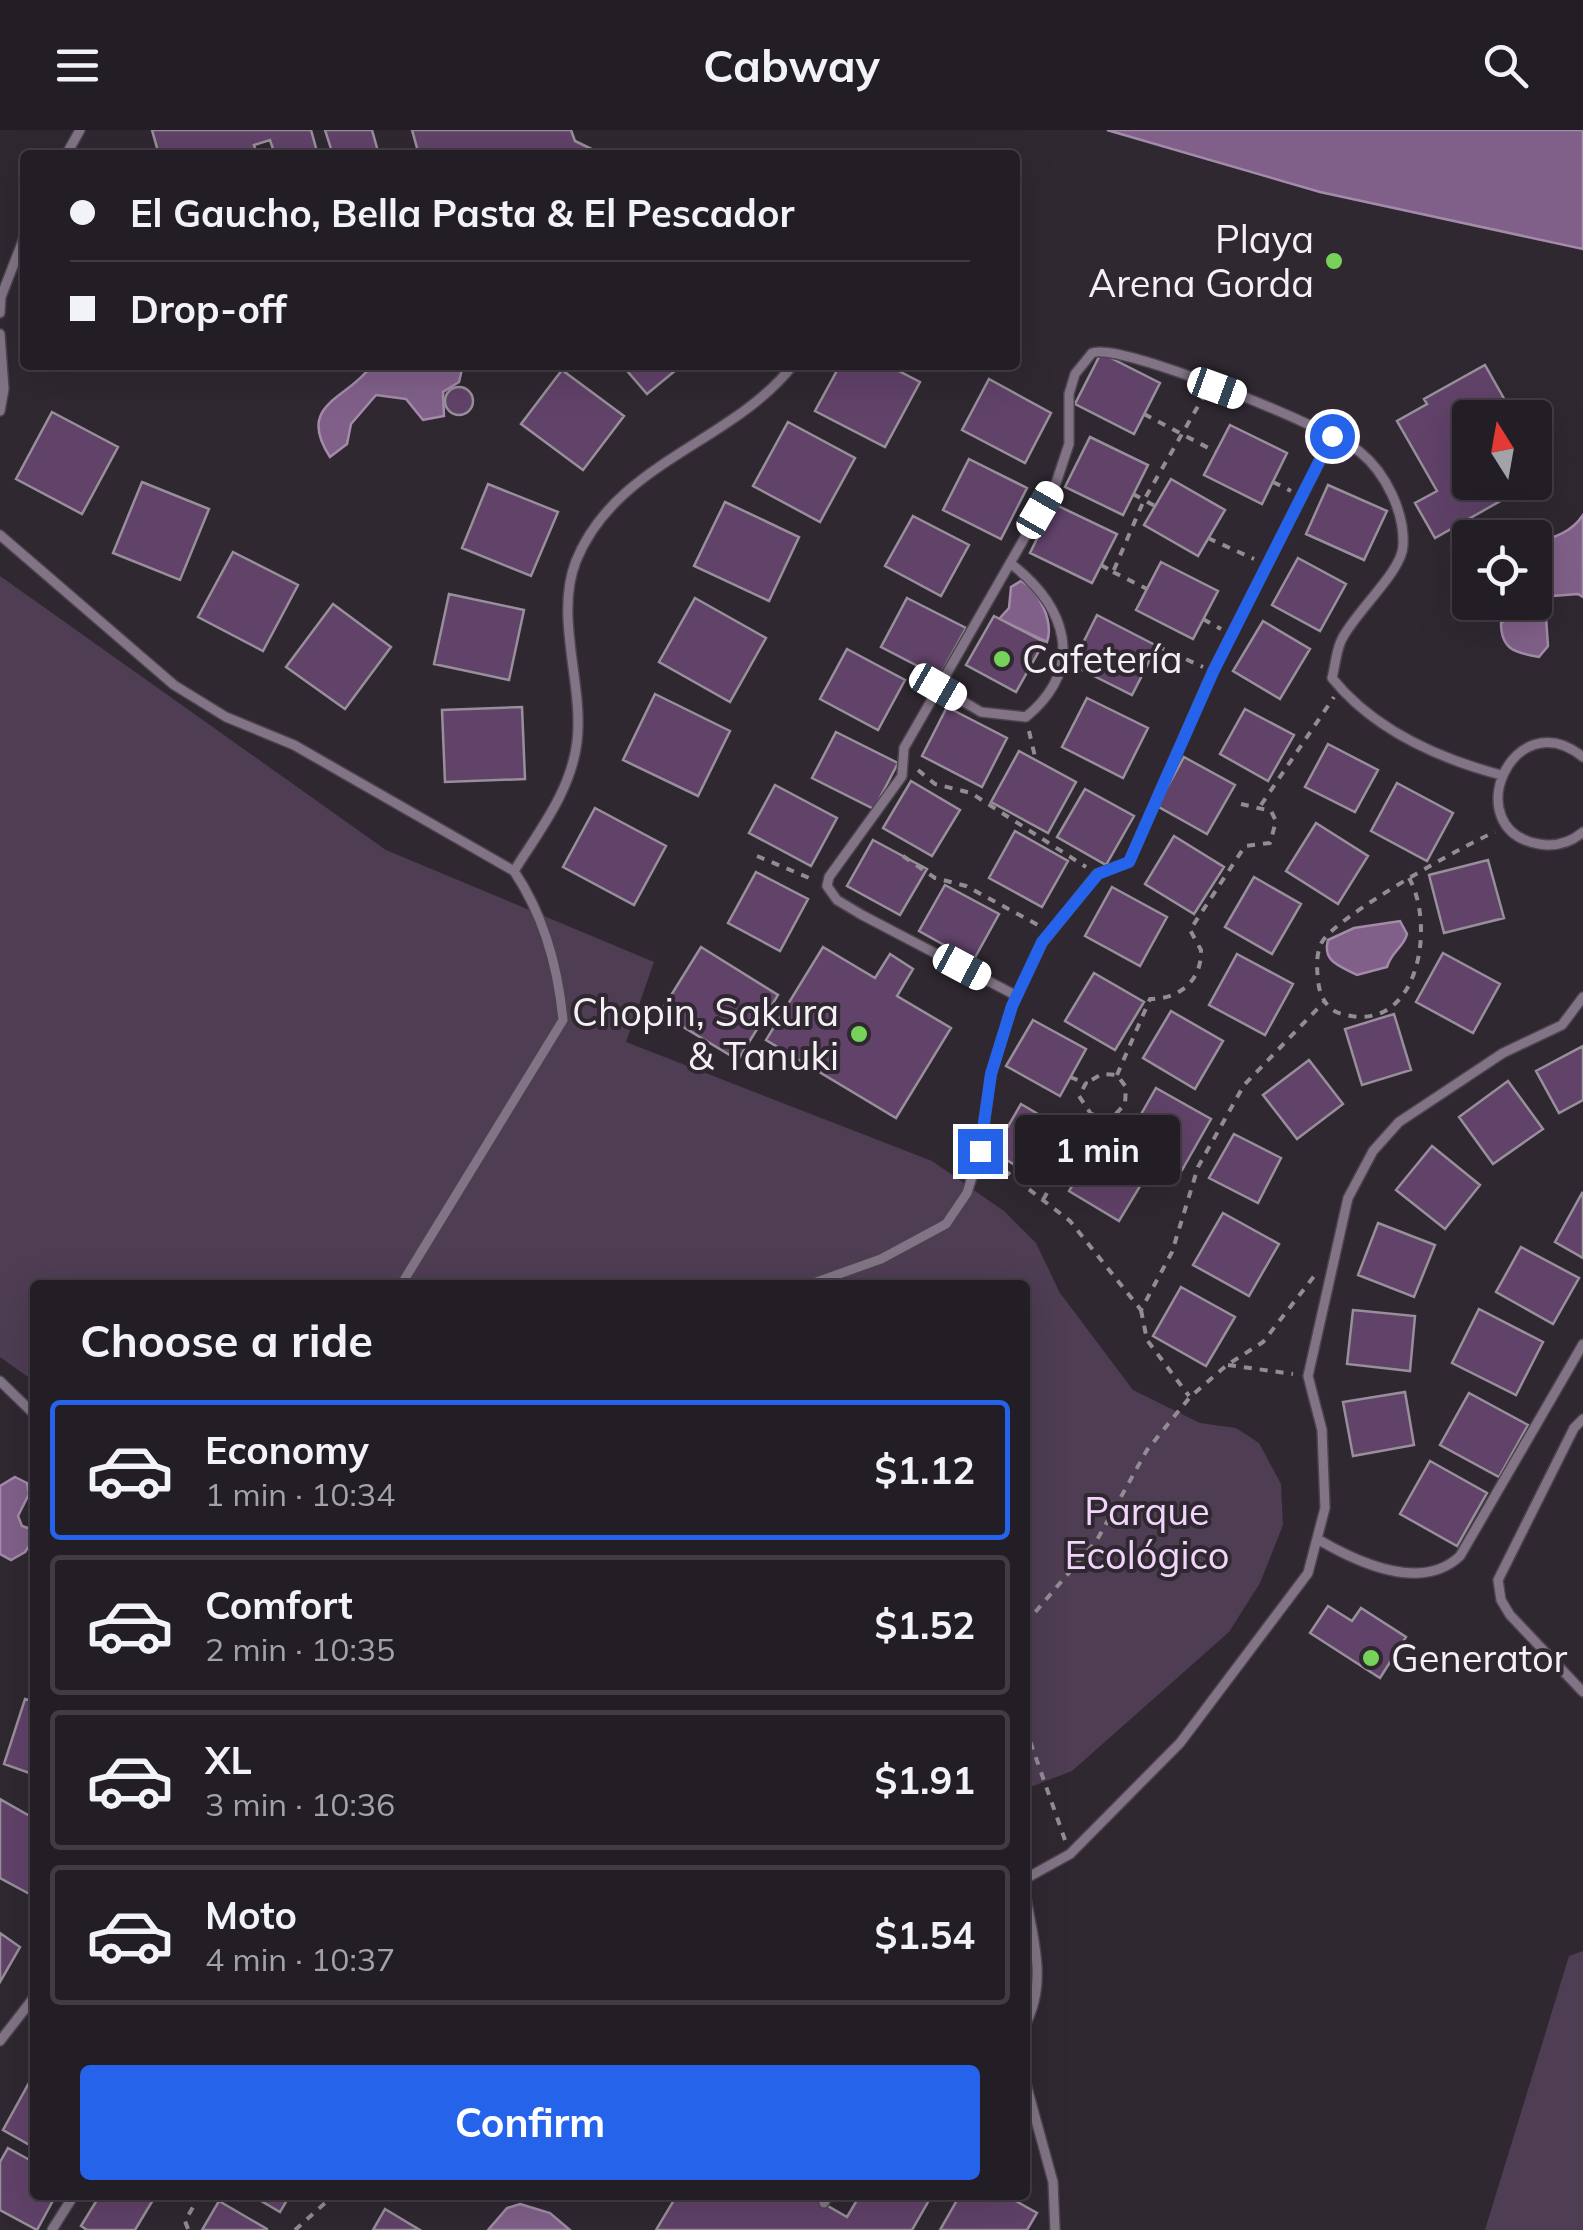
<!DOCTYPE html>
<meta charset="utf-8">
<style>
:root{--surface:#231e25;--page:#2f2b32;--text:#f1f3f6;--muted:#a3a2a7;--line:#403c42;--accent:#2563eb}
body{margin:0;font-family:Mulish,sans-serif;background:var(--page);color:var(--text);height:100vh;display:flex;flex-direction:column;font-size:38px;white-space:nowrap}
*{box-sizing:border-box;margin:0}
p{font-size:32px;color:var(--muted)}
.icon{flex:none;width:55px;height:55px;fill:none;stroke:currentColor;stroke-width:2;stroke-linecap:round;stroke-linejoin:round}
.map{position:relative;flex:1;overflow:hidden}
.details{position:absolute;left:30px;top:1150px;width:1000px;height:920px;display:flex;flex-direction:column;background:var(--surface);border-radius:10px;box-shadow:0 10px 40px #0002,0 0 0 2px var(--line)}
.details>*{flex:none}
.top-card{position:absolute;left:20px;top:20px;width:1000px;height:220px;border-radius:10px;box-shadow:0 10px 40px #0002,0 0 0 2px var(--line);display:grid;align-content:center;height:220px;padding:0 50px;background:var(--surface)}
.needle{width:65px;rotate:349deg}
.fabs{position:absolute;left:1452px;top:270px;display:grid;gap:20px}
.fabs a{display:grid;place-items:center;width:100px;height:100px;border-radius:10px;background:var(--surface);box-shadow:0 10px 40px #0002,0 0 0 2px var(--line);font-size:50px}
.end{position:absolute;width:45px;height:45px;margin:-22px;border:12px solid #2563eb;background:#fff;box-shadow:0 0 0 5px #fff}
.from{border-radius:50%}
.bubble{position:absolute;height:70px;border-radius:10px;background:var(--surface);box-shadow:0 10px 40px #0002,0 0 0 2px var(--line);font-size:32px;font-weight:700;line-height:70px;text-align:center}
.car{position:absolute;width:30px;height:60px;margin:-30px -15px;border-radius:12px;box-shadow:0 0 8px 2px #0007;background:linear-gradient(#fff 24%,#345 0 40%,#fff 0 76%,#345 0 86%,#fff 0)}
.top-card b{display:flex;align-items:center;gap:35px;height:95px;font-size:38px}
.top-card b+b{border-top:2px solid var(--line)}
.top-card i{width:25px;height:25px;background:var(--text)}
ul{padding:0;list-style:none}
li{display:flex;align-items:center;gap:30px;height:140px;margin:0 20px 15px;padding:0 30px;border:5px solid var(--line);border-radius:10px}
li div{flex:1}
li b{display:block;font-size:38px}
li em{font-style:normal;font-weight:700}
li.selected{border-color:var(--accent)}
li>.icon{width:90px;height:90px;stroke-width:1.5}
h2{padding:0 50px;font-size:45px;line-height:120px}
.action{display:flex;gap:20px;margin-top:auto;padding:20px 50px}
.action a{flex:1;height:115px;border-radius:10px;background:var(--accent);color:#fff;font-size:40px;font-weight:700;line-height:115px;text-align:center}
header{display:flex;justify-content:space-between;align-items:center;height:130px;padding:0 50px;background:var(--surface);font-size:45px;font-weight:700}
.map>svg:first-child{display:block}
.green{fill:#4e3d53}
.water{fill:#806089;stroke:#a38baa;stroke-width:2.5}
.building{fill:#614269;stroke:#978f99;stroke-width:2.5}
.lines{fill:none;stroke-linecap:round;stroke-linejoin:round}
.service-casing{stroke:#4b444d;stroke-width:12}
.path{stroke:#928c93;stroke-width:4;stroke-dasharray:8 8;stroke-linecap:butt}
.service{stroke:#827486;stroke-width:9}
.route{stroke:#2563eb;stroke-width:12}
.poi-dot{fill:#77d259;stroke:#2f2831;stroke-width:4}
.labels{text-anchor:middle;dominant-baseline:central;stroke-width:8;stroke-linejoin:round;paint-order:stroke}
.poi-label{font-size:38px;fill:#f5f0f6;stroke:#2f2831;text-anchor:end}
.park-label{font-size:38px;fill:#f3d5fc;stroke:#2f2831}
</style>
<header><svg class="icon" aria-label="menu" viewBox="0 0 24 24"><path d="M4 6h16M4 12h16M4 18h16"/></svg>Cabway<svg class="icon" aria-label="search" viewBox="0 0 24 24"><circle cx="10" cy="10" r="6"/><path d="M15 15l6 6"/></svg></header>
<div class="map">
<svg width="1583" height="2100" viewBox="0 0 1583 2100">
<rect width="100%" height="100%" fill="#2f2831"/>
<path class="green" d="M0,446L386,720L654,832L626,912L932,1031L1004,1081L1036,1113L1060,1163L1133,1260L1200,1293L1236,1298L1259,1313L1281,1354L1283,1395L1260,1453L1229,1502L1072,1641L1025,1659V1155H35V1252L0,1227Z
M1583,1821V2100H1485L1569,1826Z"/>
<path class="water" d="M1107,0H1583V119L1320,62Z
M372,235H463L459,252L443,262L444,286L423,290L406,269L376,265L351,294L347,314L330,327C295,273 348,270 372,235Z
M1583,385V467L1578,464L1552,466L1546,487L1548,516L1539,527C1516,523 1501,520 1501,493L1535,472V412C1554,408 1572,402 1583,385Z
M1021,451C1039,460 1054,492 1047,512L999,489L1009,478L1011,457Z
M1400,791L1407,804C1404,817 1391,822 1387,837L1357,845C1340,836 1322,832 1328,810L1354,798Z
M15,1347L27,1353L29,1364L18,1386L22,1396L31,1399L32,1412L25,1422L11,1430L0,1424V1356Z
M520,2074L550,2083L570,2100H488L507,2078Z"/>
<path class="building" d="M152,0H311L318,25H275L270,10L254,15L257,25H159Z
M325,0H372L379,25H333Z
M412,0H571L575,11L604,25H419Z
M1101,223L1160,253L1134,304L1075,274Z
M622,235H682L647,264Z
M840,235H887L920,252L885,317L815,281Z
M1485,235L1515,288H1470V352H1534L1435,408L1415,373L1437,361L1397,291L1427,274L1424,269Z
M562,240L624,286L583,340L521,294Z
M989,249L1051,283L1025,333L962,300Z
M445 271a14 14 0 1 1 28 0a14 14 0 1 1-28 0Z
M52,282L118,317L82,384L16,349Z
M788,292L855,328L820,392L753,356Z
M1230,295L1287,323L1262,374L1204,345Z
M1090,307L1148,335L1123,385L1065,357Z
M969,329L1027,358L1001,409L943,380Z
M1171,349L1225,380L1198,426L1144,395Z
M142,352L209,379L180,450L113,423Z
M488,354L558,382L531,446L462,418Z
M1328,355L1387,381L1364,430L1306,404Z
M725,372L799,407L769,471L694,436Z
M1054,374L1117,404L1092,453L1030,423Z
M913,386L969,415L941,466L885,436Z
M233,422L298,455L263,521L198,487Z
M1298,428L1346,454L1320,501L1272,475Z
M1161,432L1218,461L1193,509L1136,480Z
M449,464L524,480L509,550L434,534Z
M695,468L766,508L730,572L659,532Z
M907,468L966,498L939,547L881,517Z
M333,474L391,517L345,579L286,537Z
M1097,485L1157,516L1132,565L1072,535Z
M994,486L1044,512L1016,562L966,535Z
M1263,491L1310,519L1280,569L1233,541Z
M847,519L905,550L878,600L820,569Z
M655,564L730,601L698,666L623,630Z
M1087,568L1148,598L1123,648L1062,617Z
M522,577L525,649L445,652L442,580Z
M947,577L1007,608L982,657L922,626Z
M1245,579L1294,605L1268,651L1220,624Z
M836,602L898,633L874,679L812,648Z
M1328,614L1378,640L1355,682L1305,657Z
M1019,621L1076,652L1048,703L991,672Z
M1184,627L1235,655L1207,704L1157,676Z
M911,651L960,680L932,726L883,698Z
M1397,653L1453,683L1427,731L1371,701Z
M775,655L837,688L811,736L749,703Z
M1085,659L1134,686L1106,735L1057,707Z
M595,678L666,716L634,775L563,737Z
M1316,693L1368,726L1338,774L1286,741Z
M1015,701L1068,731L1042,777L989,748Z
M1174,706L1224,737L1194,784L1145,754Z
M873,710L927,739L900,785L847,756Z
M1488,730L1504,788L1444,803L1429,745Z
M756,742L808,769L780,821L728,793Z
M1254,747L1301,774L1272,824L1225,797Z
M945,755L999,784L973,831L919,801Z
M1112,757L1167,787L1140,836L1085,806Z
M701,817L778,865L738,930L660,883Z
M823,817L875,848L890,824L913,839L897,866L951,898L896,988L766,910Z
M1443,823L1500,854L1473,903L1416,872Z
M1237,824L1293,854L1265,905L1209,875Z
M1094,843L1144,872L1115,920L1065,891Z
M1171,881L1223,911L1195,959L1143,928Z
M1394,884L1411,940L1362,955L1345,899Z
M1033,890L1086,919L1060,966L1006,936Z
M1583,916V970L1559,983L1536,941Z
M1309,930L1343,974L1297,1009L1263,965Z
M1508,951L1543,999L1493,1034L1459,987Z
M1156,958L1211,989L1182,1040L1127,1009Z
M1021,974L1077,1007L1049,1055L993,1022Z
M1234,1004L1281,1028L1258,1073L1209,1048Z
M1432,1016L1480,1055L1445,1099L1396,1060Z
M1095,1018L1145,1048L1119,1091L1069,1061Z
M1582,1063L1583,1064V1128L1555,1112Z
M1223,1083L1279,1114L1249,1166L1193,1135Z
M1378,1093L1435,1115L1414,1167L1358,1145Z
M1521,1117L1579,1148L1553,1194L1496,1162Z
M1181,1157L1235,1187L1206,1236L1153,1206Z
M1479,1179L1543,1212L1516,1265L1452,1233Z
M1353,1180L1415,1186L1410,1241L1347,1234Z
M1405,1262L1414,1315L1353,1326L1343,1272Z
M1469,1263L1528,1295L1499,1347L1440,1315Z
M1430,1331L1487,1363L1457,1416L1400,1384Z
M1328,1476L1352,1491L1361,1478L1406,1507L1380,1548L1310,1503Z
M25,1569L35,1572V1645L4,1634Z
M0,1669L35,1689V1767L0,1748Z
M0,1803L20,1817L0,1852Z
M30,1951L35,1954V2018L3,2000Z
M8,2018L35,2033V2065H56L37,2100L0,2080V2032Z
M100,2065H156L135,2100H87L81,2096Z
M251,2065H290L280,2082Z
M677,2065H809L847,2087L860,2065H932L912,2100H656Z
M960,2065H1005L1037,2083L1027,2100H940Z
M219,2071L267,2099V2100H202Z
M385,2079L420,2100H373Z"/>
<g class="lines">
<g class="service-casing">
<path id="service" d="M66,25L80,0
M0,183L1,167L25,105
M0,204L4,259L0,281
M0,405L174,555L226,587L294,615L514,741C544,786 558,837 563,890L401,1155
M939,557L981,582L1026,587C1087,536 1066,476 1010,433
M1583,627C1512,570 1457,700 1539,714C1556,717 1570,713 1583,702
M514,741C539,701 571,661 577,612C584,554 554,487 576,431C616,332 732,313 793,235
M1017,866L862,785L837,770L827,756L829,747L902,646L904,618L1056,353L1069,314V264L1075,244L1092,223C1118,211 1332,299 1360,322C1386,343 1405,383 1403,416C1402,442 1352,485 1341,511C1336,522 1335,537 1332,548C1374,600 1437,628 1501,645
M808,1155L881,1129L946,1094L967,1063L980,1021L991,944L1012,876L1042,813L1097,744L1129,732L1213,541L1332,307
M0,1251L35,1285
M1583,1289L1574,1298L1498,1450L1501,1470L1510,1485L1583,1562
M1319,1410C1357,1432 1421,1463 1460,1426L1583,1214
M1025,1749L1070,1724L1180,1613L1308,1443L1325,1378L1322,1300L1308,1246L1348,1068L1373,1021L1399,992L1503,923L1562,895L1583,867
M1025,1763C1033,1808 1048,1853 1025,1895
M0,1911L35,1866
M1025,1950L1053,2052L1055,2100
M824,2073L828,2065
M52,2100L74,2065"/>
</g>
<path class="path" d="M1144,284L1216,322
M1273,352L1291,361
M1133,364L1155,376
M1208,408L1254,429
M1101,435L1113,442L1144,370L1205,264
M1113,442L1147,459
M1203,489L1221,499
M1157,516L1203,537
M1029,601L1036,631
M918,640L935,654L971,663L1086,737
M1261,675L1334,567
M757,726L814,750
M903,726L935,748L966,756L1038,795
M1409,748C1436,795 1419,906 1342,884C1329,881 1322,870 1319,857C1317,844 1315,824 1322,812C1337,786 1462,716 1495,702
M1117,945L1150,869C1179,869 1202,851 1201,820L1190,800L1245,716L1270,713L1276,691L1271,681L1241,674
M1070,947L1086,953L1079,966L1091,984L1113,987L1125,974L1126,957L1117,945L1102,944L1086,953
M991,1030L1070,1091L1141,1180L1172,1122L1198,1037L1244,955L1325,871
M1043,1070L1091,984
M1141,1180L1147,1210L1189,1266
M1228,1235L1293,1244
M1025,1494L1097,1410L1147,1320L1190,1267L1227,1235L1263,1212L1315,1145
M1025,1597L1065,1710
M188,2099L185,2091L200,2065
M295,2100L334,2065"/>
<use href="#service" class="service"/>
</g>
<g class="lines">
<path class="route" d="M980,1021L991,944L1012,876L1042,812L1098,744L1129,732L1213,542L1332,306"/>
</g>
<g class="poi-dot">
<circle cx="1334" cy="131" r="10"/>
<circle cx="1002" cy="529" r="10"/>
<circle cx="859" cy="904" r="10"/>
<circle cx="1371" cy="1528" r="10"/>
</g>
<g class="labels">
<g class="poi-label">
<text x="1314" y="109">Playa<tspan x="1314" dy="44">Arena Gorda</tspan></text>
<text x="1022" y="529" text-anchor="start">Cafetería</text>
<text x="839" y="882">Chopin, Sakura<tspan x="839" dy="44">&amp; Tanuki</tspan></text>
<text x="1391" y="1528" text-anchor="start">Generator</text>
</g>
<g class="park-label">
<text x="1147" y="1381">Parque<tspan x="1147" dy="44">Ecológico</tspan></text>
</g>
</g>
</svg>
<div class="fabs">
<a><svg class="needle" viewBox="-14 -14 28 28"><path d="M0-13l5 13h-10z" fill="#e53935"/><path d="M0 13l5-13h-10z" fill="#a3a2a7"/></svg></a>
<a><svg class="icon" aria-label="locate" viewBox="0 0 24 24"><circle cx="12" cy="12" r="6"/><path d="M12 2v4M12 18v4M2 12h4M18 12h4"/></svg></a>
</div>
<i class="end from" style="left:1332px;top:306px"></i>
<i class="end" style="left:980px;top:1021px"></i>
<div class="bubble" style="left:1015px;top:985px;width:165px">1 min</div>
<i class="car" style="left:1217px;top:258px;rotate:110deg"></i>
<i class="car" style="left:1040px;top:380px;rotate:30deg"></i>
<i class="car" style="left:938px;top:557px;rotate:120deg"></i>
<i class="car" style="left:962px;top:837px;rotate:118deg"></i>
<div class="top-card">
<b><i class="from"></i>El Gaucho, Bella Pasta &amp; El Pescador</b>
<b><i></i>Drop-off</b>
</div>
<section class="details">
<h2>Choose a ride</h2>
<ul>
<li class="selected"><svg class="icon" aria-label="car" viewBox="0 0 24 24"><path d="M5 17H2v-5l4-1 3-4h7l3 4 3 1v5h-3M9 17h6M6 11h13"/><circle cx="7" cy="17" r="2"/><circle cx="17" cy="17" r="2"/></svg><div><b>Economy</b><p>1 min · 10:34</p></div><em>$1.12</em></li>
<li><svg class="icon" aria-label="car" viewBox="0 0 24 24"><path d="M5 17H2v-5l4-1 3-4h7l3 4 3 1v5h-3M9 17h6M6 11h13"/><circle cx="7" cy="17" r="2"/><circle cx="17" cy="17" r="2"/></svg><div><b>Comfort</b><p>2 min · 10:35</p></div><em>$1.52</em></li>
<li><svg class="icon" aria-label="car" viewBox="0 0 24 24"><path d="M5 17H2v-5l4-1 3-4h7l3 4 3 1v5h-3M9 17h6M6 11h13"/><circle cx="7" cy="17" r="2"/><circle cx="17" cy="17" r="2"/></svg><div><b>XL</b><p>3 min · 10:36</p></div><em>$1.91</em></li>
<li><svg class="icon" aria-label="car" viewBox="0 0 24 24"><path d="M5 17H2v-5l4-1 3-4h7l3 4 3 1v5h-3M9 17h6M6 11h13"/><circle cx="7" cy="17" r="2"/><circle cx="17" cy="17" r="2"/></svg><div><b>Moto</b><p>4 min · 10:37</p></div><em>$1.54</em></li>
</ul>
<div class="action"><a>Confirm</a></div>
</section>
</div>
